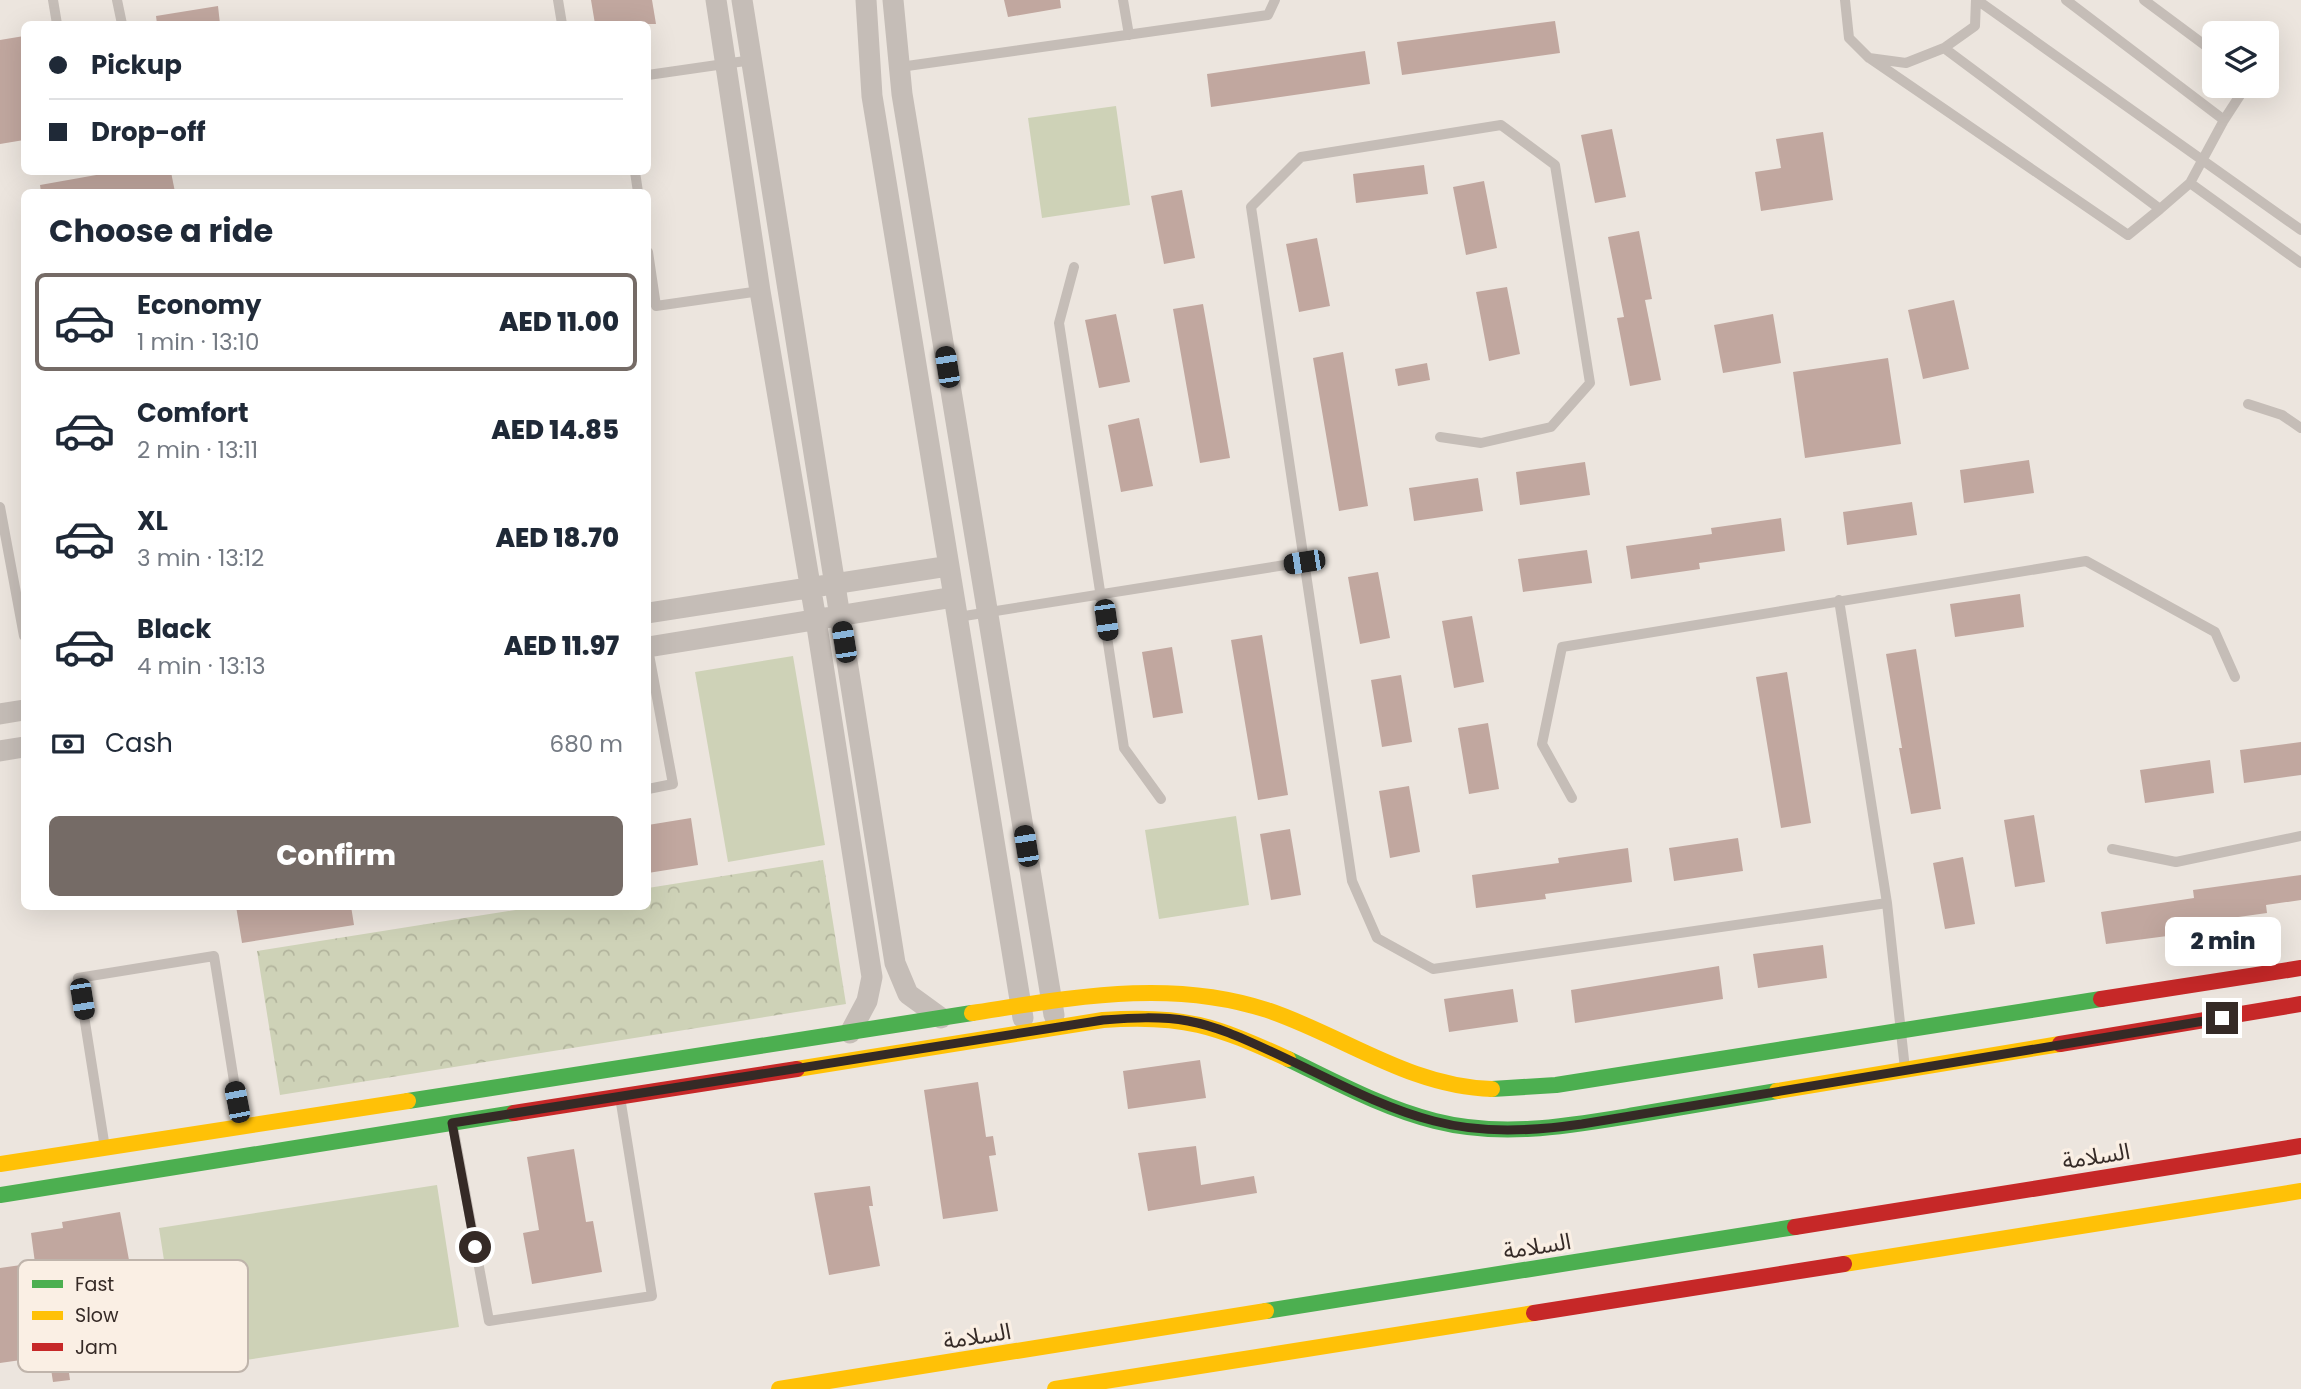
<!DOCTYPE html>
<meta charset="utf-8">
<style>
:root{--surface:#fff;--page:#f2f2f3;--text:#1f2937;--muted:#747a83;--line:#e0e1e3;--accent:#756b66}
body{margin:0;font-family:Poppins,"Noto Sans Arabic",sans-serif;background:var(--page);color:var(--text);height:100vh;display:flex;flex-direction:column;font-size:26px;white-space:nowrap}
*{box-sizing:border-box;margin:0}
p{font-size:23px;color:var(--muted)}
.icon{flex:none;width:38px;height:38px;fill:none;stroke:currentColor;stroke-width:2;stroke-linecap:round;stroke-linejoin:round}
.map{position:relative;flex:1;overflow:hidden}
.sheet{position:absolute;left:21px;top:189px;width:630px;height:721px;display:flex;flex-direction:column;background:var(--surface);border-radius:10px;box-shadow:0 7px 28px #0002}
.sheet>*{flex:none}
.guide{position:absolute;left:21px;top:21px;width:630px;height:154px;border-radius:10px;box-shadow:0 7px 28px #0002;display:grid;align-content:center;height:154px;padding:0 28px;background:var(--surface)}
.controls{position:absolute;left:2202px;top:21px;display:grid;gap:14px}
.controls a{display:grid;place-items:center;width:77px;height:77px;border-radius:10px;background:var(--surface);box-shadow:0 7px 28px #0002;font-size:35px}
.end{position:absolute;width:32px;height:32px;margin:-16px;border:9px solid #352a26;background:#fff;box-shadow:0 0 0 4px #fff}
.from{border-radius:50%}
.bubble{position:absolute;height:49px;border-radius:10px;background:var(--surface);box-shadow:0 7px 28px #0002;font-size:23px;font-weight:800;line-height:49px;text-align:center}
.car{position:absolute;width:21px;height:42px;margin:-21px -10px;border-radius:9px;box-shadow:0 0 5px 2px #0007;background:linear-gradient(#222 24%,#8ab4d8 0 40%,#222 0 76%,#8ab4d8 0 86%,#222 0)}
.guide b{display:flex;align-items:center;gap:24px;height:66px;font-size:26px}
.guide b+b{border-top:2px solid var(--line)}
.guide i{width:18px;height:18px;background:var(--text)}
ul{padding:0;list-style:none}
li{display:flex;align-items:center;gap:21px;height:98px;margin:0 14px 10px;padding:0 14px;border:4px solid transparent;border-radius:10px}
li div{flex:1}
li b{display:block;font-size:26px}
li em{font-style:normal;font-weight:800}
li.on{border-color:var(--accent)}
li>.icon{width:63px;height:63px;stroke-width:1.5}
h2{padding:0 28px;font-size:32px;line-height:84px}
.pay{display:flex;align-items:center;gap:18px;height:77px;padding:0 28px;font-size:26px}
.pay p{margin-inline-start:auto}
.primary-button{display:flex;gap:14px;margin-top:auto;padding:14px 28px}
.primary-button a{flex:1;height:80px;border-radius:10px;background:var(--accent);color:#fff;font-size:28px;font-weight:800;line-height:80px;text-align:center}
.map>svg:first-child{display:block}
.park{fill:url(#park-crowns)}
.pitch{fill:#ced2b7}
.building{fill:#c1a79f}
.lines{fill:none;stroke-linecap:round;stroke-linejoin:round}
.lane{stroke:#c5bdb7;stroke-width:10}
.street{stroke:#c5bdb7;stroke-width:21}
.fast{stroke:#4caf50;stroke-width:16}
.slow{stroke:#ffc107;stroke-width:16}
.jam{stroke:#c62828;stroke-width:16}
.route{stroke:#352a26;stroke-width:9}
.labels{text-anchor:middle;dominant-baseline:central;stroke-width:7;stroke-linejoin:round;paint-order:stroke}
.street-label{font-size:23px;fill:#352a26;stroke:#faefe4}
.key{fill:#faefe4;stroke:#bfb4ab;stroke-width:2}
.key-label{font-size:19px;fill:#352a26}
</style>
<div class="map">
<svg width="2301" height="1389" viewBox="0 0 2301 1389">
<defs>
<pattern id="park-crowns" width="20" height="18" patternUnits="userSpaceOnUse" patternTransform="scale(1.75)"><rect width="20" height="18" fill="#ced2b7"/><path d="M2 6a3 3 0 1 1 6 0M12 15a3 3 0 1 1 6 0" fill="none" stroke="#b2b49d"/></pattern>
</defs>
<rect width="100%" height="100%" fill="#ece5de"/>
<path class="park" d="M823,860L846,1004L280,1095L257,951L534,907L648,906V888Z"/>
<path class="pitch" d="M1116,106L1130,205L1042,218L1028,118Z
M793,656L825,845L728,862L695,672Z
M1236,816L1249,905L1159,919L1145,830Z
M437,1185L459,1327L181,1370L159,1228Z"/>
<path class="building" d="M591,0H652L656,24H595Z
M1004,0H1060L1061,8L1008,17Z
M218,6L220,24H157L156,16Z
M1555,21L1560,53L1402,75L1397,42Z
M24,36V140L0,144V40Z
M1365,51L1370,84L1211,107L1207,74Z
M1612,129L1626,197L1595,203L1581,135Z
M1823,132L1833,200L1761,211L1755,172L1781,168L1776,139Z
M1424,165L1428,194L1356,203L1353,174Z
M113,172H171L175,192H41L40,185Z
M1484,181L1497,248L1466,255L1453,187Z
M1182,190L1195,258L1164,264L1151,196Z
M1639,231L1652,299L1645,300L1661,380L1630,386L1617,318L1624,317L1608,237Z
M1317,238L1330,306L1299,312L1286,244Z
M1507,287L1520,354L1489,361L1476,292Z
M1954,300L1969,369L1923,379L1908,310Z
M1203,304L1230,458L1200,463L1173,309Z
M1116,314L1130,382L1099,388L1085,320Z
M1773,314L1781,363L1723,373L1714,325Z
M1343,352L1368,506L1339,511L1313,358Z
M1888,358L1901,444L1805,458L1793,372Z
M1427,363L1430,380L1398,386L1395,369Z
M1139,418L1153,486L1121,492L1108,425Z
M2029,460L2034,493L1964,503L1960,470Z
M1585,462L1590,495L1520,505L1516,472Z
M1478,478L1483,511L1414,521L1409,488Z
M1912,502L1917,535L1847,545L1843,512Z
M1781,518L1785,551L1699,563L1700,569L1631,579L1626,546L1712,534L1711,528Z
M1587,550L1592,583L1523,592L1518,559Z
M1378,572L1390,638L1360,644L1348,577Z
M2020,594L2024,627L1955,637L1950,604Z
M1472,616L1484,682L1454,688L1442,621Z
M1262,635L1288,795L1258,800L1231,640Z
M1172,647L1183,713L1153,718L1142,652Z
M1916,649L1941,809L1911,814L1899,748H1902L1886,654Z
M1787,672L1811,823L1781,828L1756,677Z
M1401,675L1412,742L1382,747L1371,680Z
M1488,723L1499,789L1469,794L1458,728Z
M2301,742V775L2244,783L2240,750Z
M2210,760L2214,793L2145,803L2140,770Z
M1409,786L1420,852L1390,858L1379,791Z
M2034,815L2045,882L2015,887L2004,820Z
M691,818L698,865L648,873V825Z
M1290,829L1301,895L1271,900L1260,834Z
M1738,838L1743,871L1674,881L1669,848Z
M1628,848L1632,882L1545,894L1546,899L1476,908L1472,875L1559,863L1558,858Z
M1963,857L1975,924L1945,929L1933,863Z
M2301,875V900L2266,905L2267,913L2174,926L2175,935L2106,944L2101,912L2194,898L2193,890Z
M236,906H351L354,925L242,943Z
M1823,945L1827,978L1758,988L1753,954Z
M1719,966L1723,999L1575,1023L1571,990Z
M1513,989L1518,1022L1449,1032L1444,999Z
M1200,1060L1206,1098L1128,1109L1123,1071Z
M978,1082L986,1137L993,1136L996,1155L989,1156L998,1211L943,1219L924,1090Z
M1196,1146L1201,1185L1254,1176L1257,1193L1148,1211L1138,1153Z
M574,1149L586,1222L593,1221L602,1272L532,1284L523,1233L539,1230L527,1157Z
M870,1186L873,1206H869L880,1266L829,1275L814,1193Z
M120,1212L129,1260L55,1274L70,1380L53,1382L49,1356L0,1363V1268L35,1263L31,1233L63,1228L62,1222Z"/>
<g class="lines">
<path class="lane" d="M53,0L57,24
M117,0L122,24
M558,0L562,24
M1123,0L1129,35
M1845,0L1849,38L1869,58L1906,63L1944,48L2160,209L2190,183L2301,263
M1977,0L2301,230
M2066,0L2224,120L2190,183
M2144,0L2214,52
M1944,48L1975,26L1976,0
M1871,59L2128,235L2160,209
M900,67L1268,15L1275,0
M648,75L752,60
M2224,120L2246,86
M635,172L638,192
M648,252L656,306L760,291
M1074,267L1059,323L1124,748L1161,799
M2248,404L2282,415L2301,428
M1440,437L1481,443L1551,427L1590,383L1555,165L1501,125L1301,157L1251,207L1352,881L1377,938L1433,969L1887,903
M0,507L24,636
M1839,600L1887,903L1905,1069
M958,617L1304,562
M648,649L673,784L648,789
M1572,798L1542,744L1562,647L2086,561L2215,632L2235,677
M2112,849L2176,862L2301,836
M453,1126L489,1321L652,1296L620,1097
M105,1148L78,978L214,956L241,1125"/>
<path class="street" d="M716,0L760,291L816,620L872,977L867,1001L850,1033
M742,0L895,963L908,994L941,1018
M866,0L872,96L1023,1018
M893,0L902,94L1054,1015
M648,613L949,566
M648,647L954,597
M0,714L24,710
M0,751L24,747"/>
<path class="fast" d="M1288,1059C1336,1082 1383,1108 1435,1121C1502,1138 1568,1126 1635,1115C1682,1107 1729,1099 1777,1091
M1492,1089L1556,1085L2101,999
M408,1101L972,1013
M0,1195L514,1113
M1266,1311L1795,1227"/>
<path class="slow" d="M972,1013C1071,998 1169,978 1267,1010C1342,1035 1410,1087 1492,1089
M797,1069L1103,1020C1183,1014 1216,1026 1288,1059
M1777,1091L2060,1044
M0,1164L408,1101
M1844,1264L2301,1191
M779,1389L1266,1311
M1055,1389L1534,1313"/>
<path class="jam" d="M2101,999L2301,968
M2060,1044L2301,1004
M514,1113L797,1069
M1795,1227L2301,1146
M1534,1313L1844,1264"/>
</g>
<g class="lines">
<path class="route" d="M475,1247L452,1123L1103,1020C1131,1018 1160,1016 1188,1021C1216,1026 1242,1038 1268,1050C1321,1074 1378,1107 1434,1121C1483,1134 1532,1131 1582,1124L2222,1018"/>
</g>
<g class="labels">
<g class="street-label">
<text transform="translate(2096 1156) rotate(-9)">السلامة</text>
<text transform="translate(1537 1246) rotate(-9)">السلامة</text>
<text transform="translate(977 1336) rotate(-9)">السلامة</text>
</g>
</g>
<rect x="18" y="1260" width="230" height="112" rx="10" class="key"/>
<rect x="32" y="1280" width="31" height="8" fill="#4caf50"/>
<rect x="32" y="1311" width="31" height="9" fill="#ffc107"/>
<rect x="32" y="1343" width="31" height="8" fill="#c62828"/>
<g class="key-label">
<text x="75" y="1291">Fast</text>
<text x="75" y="1322">Slow</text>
<text x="75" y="1354">Jam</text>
</g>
</svg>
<div class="controls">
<a><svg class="icon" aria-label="layers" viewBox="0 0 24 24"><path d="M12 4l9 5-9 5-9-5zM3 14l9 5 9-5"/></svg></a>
</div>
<i class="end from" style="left:475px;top:1247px"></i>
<i class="end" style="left:2222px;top:1018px"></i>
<div class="bubble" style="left:2165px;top:917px;width:116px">2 min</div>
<i class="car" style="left:947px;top:367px;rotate:351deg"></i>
<i class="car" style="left:1304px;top:562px;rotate:261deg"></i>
<i class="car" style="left:1106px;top:620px;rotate:172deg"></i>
<i class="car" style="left:844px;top:642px;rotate:351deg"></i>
<i class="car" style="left:1026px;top:846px;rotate:351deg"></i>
<i class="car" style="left:82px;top:999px;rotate:171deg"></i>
<i class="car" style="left:237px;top:1102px;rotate:349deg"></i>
<div class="guide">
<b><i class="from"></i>Pickup</b>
<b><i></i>Drop-off</b>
</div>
<section class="sheet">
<h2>Choose a ride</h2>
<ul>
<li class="on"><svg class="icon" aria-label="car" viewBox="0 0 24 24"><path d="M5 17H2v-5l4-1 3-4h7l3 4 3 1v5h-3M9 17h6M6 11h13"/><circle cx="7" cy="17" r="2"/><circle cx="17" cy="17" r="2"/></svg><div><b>Economy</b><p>1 min · 13:10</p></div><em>AED 11.00</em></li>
<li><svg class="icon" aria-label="car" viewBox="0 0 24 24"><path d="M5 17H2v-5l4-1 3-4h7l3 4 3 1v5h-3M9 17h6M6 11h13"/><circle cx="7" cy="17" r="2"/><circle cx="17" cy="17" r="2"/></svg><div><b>Comfort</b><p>2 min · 13:11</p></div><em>AED 14.85</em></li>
<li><svg class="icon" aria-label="car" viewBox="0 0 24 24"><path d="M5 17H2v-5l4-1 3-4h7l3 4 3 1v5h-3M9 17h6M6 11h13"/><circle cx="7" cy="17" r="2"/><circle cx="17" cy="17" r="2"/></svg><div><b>XL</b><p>3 min · 13:12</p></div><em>AED 18.70</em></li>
<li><svg class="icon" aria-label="car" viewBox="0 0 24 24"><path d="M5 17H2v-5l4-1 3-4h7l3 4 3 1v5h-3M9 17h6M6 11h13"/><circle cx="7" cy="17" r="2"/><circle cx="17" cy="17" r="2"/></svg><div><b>Black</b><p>4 min · 13:13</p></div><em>AED 11.97</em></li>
</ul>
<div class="pay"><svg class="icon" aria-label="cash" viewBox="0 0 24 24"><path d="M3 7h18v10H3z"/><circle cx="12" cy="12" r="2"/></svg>Cash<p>680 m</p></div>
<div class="primary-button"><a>Confirm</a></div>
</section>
</div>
